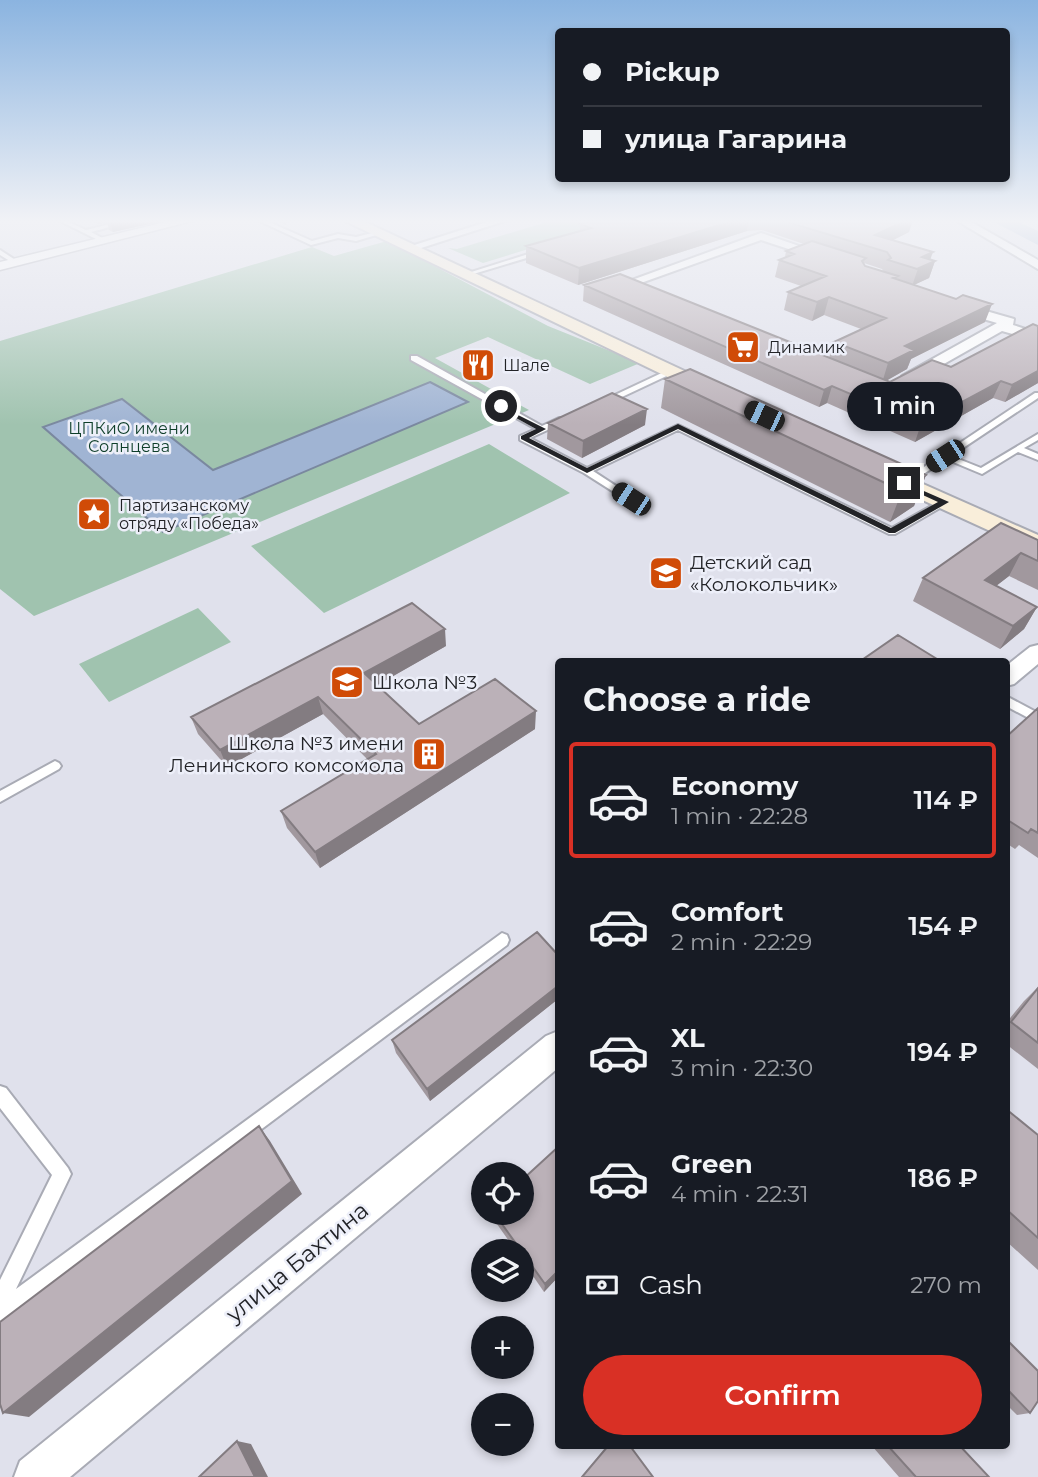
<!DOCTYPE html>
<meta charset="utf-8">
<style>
:root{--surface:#171b24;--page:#242831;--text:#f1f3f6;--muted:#9ea1a6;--line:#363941;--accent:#d93025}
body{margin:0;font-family:Montserrat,sans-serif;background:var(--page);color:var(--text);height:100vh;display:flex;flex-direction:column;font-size:26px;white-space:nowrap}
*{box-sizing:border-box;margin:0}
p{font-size:23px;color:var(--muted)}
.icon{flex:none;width:38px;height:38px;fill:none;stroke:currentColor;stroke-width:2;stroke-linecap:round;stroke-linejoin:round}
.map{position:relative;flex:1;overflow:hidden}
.side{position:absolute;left:555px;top:658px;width:455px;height:791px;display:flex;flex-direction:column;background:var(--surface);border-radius:7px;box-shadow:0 4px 10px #0003}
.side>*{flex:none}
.top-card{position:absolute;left:555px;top:28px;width:455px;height:154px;border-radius:7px;box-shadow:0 4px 10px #0003;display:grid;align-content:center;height:154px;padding:0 28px;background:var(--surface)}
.tools{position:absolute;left:471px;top:1162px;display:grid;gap:14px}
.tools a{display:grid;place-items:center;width:63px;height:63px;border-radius:50%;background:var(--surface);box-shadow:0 4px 10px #0003;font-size:35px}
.end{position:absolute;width:32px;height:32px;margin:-16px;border:9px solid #222327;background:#fff;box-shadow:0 0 0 4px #fff}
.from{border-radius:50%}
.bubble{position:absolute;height:49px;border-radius:24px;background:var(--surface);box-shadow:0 4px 10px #0003;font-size:23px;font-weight:600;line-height:49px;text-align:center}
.car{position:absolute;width:21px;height:42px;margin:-21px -10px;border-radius:9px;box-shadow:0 0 5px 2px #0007;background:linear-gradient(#222 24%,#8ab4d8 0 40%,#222 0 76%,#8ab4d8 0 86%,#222 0)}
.top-card b{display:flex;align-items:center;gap:24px;height:66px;font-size:26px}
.top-card b+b{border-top:2px solid var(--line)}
.top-card i{width:18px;height:18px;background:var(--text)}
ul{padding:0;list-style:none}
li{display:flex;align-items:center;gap:21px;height:116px;margin:0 14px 10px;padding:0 14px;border:4px solid transparent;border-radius:7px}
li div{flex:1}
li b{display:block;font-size:26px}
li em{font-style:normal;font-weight:600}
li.on{border-color:var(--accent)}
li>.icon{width:63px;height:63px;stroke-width:1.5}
h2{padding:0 28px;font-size:32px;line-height:84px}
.pay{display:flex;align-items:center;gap:18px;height:77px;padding:0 28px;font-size:26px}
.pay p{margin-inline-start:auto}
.action{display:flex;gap:14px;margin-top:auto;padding:14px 28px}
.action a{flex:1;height:80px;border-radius:42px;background:var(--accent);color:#fff;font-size:28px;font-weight:600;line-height:80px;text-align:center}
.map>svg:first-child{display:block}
.green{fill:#a0c3af}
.water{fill:#a0b4d3;stroke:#7a889f;stroke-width:2}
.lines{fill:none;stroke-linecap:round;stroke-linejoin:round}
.river{fill:#a0b4d3;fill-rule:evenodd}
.service-casing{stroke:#a9abb5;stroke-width:4}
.minor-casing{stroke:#a9abb5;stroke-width:4}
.tertiary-casing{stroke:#a9abb5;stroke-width:3}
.secondary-casing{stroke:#a9abb5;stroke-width:4}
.service{fill:#fff;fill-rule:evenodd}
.minor{fill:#fff;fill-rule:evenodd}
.tertiary{fill:#fff;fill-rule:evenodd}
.secondary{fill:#f9eeda;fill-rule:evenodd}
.wall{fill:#a1989e;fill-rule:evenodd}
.shaded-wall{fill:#837c81}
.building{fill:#bbb1b8;stroke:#837c81;stroke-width:2}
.route{fill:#222327}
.labels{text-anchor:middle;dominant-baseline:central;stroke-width:5;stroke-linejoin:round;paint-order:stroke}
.far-poi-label{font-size:16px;fill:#222327;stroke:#edeff9;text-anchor:start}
.far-park-label{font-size:16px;fill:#0e3e29;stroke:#edeff9}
.poi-label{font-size:19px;fill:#222327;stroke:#edeff9;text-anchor:start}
.near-street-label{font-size:23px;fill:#222327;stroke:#edeff9}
</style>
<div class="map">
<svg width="1038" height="1477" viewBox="0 0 1038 1477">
<rect width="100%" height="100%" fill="#e0e1ec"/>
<path class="green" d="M547,219H626L483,263L448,248L457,249L547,222Z
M387,241L548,326L640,363L590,384L488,337L435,358L529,410L34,616L0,589V341L312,247L334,256Z
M489,444L570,493L324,613L251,546Z
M198,608L231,642L109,702L79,664Z"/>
<path class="water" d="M430,382L468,402L163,532L43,427L122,399L213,470Z"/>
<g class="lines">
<path class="river" d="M988,219H1012L1038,231V245Z"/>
<g class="service-casing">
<path id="service" d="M56,219H62L86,230L122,221L125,223L91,232L106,240L104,243Z
M255,219H262L312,241L338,234L356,237L380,231L383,233L356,241L338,238L311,245Z
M0,250L17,261V263H13L0,255Z
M541,250L543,253L470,275L465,274Z
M411,356H417L542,426L559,418H565V422L530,438L587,468L678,425L892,528L942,500H948L950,502L895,534H889L678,430L593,471L636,499L634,501H628L584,473L520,440V436L536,429L411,360Z
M668,370L675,372L607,404L600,402Z
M1035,393H1038V398L951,456L981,468L1038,434V440L1024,448L1038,454V460L1018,452L982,474L946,459L910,483L903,481Z
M1006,696L1038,713V723L1006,706Z
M55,761L59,763L61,766L59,769L0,802V791Z
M502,933L507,935L509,940L507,945L7,1320L0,1323V1280L52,1175L0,1108V1086L6,1088L68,1168L71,1174L16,1289Z"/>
</g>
<g class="minor-casing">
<path id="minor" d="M496,219H511L415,250L405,248Z
M954,219H966L1038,260V269Z
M761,233L831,257L825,261L761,240L638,284L654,290V296H644L621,284Z
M958,303L1014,319L1013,325L1038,333V341L1002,331L912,382H902V376L997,323L953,310L951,307Z
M1038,645V664L1014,684L1006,686V666L1030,647Z
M558,1031V1068L70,1477H14L20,1461L546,1036Z"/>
</g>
<g class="tertiary-casing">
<path id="tertiary" d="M178,219H200L0,270V262Z"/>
</g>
<g class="secondary-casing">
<path id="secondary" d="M341,219H359L723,389L726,393L716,399L709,397Z
M878,464L1038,535V553L870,476L866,471L870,466Z"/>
</g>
<use href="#service" class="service"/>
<use href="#minor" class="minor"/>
<use href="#tertiary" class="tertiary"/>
<use href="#secondary" class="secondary"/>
</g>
<path class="wall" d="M85,219H172L113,232L109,230L107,222L98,224Z
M273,219H288L286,225Z
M600,219H913L909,232L892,240L935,261L929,278L913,285L985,322L911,359L907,369L886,381L890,382L951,367L1038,383L1005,402L993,398L915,442L827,403L819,407L583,301L584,285L829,358L834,342L861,329L824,315L812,321L784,310L788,292L801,286L775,277L779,260L785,257L786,251L804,244L762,230L747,231L578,285L526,263V246L580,231V224ZM864,263L882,269L884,272L865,266Z
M665,379L926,475L914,506L890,522L661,408Z
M548,423L645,425L582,458L547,439Z
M1038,540V590L1009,576L996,586L1037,607L1024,629L1000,649L913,601L923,578Z
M446,646L377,685L419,724L535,729L320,868L287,828L281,811L367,759L323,714L227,767L198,734L191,717Z
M1038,708V858L1019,845L1015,849L1006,843V737Z
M558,955V999L430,1101L396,1053L392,1040Z
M1038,987V1069L1006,1044V1023L1024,1001Z
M1006,1109L1038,1135V1270L1006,1241Z
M558,1147V1277L544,1292L522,1260V1251H516L492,1217L491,1213H522Z
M1006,1339L1030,1413L1017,1415L1006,1404Z
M607,1446H630L653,1477H581Z
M872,1446H960L989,1477H899Z"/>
<path class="shaded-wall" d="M97,219H105L107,222L98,224Z
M109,219H172L113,232Z
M739,219H749L747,231L578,285L579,268Z
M909,219H913L909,232L876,249L875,235Z
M933,252L929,263L935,261L929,278L912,286L922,257Z
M829,297L824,315L812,321L817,302Z
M992,304L985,322L911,359L907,369L882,383L888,363L905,346Z
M1038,371V383L1005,402L1012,385Z
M1001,381L993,398L915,442L921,424Z
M832,386L827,403L819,407L824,390Z
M647,409L645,425L582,458L583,441Z
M926,475L914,506L890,522L902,491Z
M1021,553L1009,576L974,603L985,580Z
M1037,607L1024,629L1000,649L1013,626Z
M445,629L446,646L367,691L364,673Z
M318,697L323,714L227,767L220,750Z
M536,711L535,729L320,868L315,852Z
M558,986V999L430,1101L427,1089Z
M259,1126L270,1141L302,1194L29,1417L3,1413Z
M558,1271V1277L544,1292L545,1284Z
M237,1441L251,1444L268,1477H255Z"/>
<path class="building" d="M600,219H739L579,268L526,246L591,228L580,224Z
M777,219H909L875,235L933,252L922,257L935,261L917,269L888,260L891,258L887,252Z
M812,241L866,258L862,261L865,266L898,276L893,278L956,299L963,295L992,304L905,346L914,350L888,363L834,342L886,318L829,297L817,302L788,292L826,276L779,260L794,254L786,251Z
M620,274L890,382L932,360L951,367L1033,324L1038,326V371L1012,385L1001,381L921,424L832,386L824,390L584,285Z
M690,369L926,475L902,491L665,379Z
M612,393L647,409L583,441L548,423Z
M1001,523L1038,540V561L1021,553L985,580L1037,607L1013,626L923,578Z
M412,603L445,629L364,673L419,724L495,679L536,711L315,852L281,811L376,754L318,697L220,750L191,717Z
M898,635L937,659L933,662H859Z
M1038,708V833L1031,829L1028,833L1006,819V737Z
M537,932L558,955V986L427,1089L392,1040Z
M1038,988V1043L1011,1022Z
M1006,1109L1038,1135V1238L1006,1209Z
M259,1126L292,1181L3,1413L0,1404V1322Z
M558,1147V1271L545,1284L494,1213H522V1180Z
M1006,1339L1038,1371V1401L1030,1413L1006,1388Z
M237,1441L255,1477H199Z
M608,1446H630L653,1477H582Z
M888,1446H960L989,1477H916Z"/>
<linearGradient id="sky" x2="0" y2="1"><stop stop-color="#8bb4e0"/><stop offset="0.52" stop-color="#f1f2f6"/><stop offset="1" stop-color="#f1f2f6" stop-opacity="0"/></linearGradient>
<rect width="1038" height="425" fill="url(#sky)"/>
<path class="route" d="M498,405L546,429L529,438L587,468L678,424L891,528L938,502L901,485V481L949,502L895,533H889L678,429L587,473L521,439V436L536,429L498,408Z"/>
<defs>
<g id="supermarket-square" transform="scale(1.75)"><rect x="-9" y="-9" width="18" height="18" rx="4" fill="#d04b07" stroke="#edeff9"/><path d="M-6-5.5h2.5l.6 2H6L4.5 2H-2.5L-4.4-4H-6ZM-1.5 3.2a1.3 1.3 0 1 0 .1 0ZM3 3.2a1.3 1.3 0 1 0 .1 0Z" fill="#fff"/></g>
<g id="restaurant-square" transform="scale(1.75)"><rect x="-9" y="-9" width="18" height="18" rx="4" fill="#d04b07" stroke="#edeff9"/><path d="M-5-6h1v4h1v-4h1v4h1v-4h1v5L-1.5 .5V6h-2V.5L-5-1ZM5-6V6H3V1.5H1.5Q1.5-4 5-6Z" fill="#fff"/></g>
<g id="sight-square" transform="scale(1.75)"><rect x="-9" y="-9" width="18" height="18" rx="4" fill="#d04b07" stroke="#edeff9"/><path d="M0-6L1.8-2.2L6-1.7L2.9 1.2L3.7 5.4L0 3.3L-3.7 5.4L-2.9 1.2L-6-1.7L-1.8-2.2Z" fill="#fff"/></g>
<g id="school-square" transform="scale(1.75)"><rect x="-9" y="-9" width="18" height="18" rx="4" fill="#d04b07" stroke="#edeff9"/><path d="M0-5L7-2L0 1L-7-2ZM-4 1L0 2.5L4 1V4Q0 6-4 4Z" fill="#fff"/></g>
<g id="building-square" transform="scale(1.75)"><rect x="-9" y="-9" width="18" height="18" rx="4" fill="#d04b07" stroke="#edeff9"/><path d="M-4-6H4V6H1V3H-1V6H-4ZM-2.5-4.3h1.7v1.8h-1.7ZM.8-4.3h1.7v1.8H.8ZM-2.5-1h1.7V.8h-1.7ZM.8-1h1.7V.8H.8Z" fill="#fff"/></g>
</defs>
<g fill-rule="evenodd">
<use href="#supermarket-square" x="743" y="347"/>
<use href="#restaurant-square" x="478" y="365"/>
<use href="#sight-square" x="94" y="514"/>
<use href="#school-square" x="666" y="573"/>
<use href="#school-square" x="347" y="682"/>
<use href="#building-square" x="429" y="754"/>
</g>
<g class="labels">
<g class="far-poi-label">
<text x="768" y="347">Динамик</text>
<text x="503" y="365">Шале</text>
<text x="119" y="505">Партизанскому<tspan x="119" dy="18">отряду «Победа»</tspan></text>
</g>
<g class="far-park-label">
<text x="129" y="428">ЦПКиО имени<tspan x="129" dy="18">Солнцева</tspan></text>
</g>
<g class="poi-label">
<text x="690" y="562">Детский сад<tspan x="690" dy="22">«Колокольчик»</tspan></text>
<text x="372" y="682">Школа №3</text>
<text x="404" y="743" text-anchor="end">Школа №3 имени<tspan x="404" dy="22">Ленинского комсомола</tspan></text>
</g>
<g class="near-street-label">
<text transform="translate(297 1262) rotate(-39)">улица Бахтина</text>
</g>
</g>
</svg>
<div class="tools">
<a><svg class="icon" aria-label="locate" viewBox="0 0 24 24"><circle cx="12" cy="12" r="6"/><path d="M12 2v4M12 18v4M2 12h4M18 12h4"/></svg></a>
<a><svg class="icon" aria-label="layers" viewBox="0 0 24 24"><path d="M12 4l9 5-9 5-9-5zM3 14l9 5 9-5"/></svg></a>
<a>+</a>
<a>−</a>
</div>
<i class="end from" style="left:501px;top:406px"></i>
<i class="end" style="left:904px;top:483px"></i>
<div class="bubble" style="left:847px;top:382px;width:116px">1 min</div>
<i class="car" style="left:764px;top:416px;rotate:295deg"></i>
<i class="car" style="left:945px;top:456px;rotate:237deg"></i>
<i class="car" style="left:631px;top:499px;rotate:303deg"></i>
<div class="top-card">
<b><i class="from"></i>Pickup</b>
<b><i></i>улица Гагарина</b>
</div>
<section class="side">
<h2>Choose a ride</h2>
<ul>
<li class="on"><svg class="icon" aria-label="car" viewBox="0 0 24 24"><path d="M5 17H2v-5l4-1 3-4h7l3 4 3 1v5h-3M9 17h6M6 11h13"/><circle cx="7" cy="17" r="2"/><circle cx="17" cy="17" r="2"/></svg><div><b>Economy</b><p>1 min · 22:28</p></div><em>114 ₽</em></li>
<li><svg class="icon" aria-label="car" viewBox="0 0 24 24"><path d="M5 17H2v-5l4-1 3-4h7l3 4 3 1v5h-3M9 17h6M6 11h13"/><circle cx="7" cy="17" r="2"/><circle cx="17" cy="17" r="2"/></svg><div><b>Comfort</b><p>2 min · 22:29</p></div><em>154 ₽</em></li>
<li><svg class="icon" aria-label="car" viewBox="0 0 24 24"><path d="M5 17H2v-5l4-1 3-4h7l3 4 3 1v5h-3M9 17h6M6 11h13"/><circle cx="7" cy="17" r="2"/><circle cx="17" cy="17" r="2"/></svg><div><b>XL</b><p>3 min · 22:30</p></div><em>194 ₽</em></li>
<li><svg class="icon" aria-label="car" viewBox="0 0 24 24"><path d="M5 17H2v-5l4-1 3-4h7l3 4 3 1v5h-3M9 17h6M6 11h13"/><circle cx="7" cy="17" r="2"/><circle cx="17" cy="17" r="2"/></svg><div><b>Green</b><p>4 min · 22:31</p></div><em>186 ₽</em></li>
</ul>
<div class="pay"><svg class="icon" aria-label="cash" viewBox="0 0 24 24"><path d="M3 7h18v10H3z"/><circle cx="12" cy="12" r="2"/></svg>Cash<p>270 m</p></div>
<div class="action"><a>Confirm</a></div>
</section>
</div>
